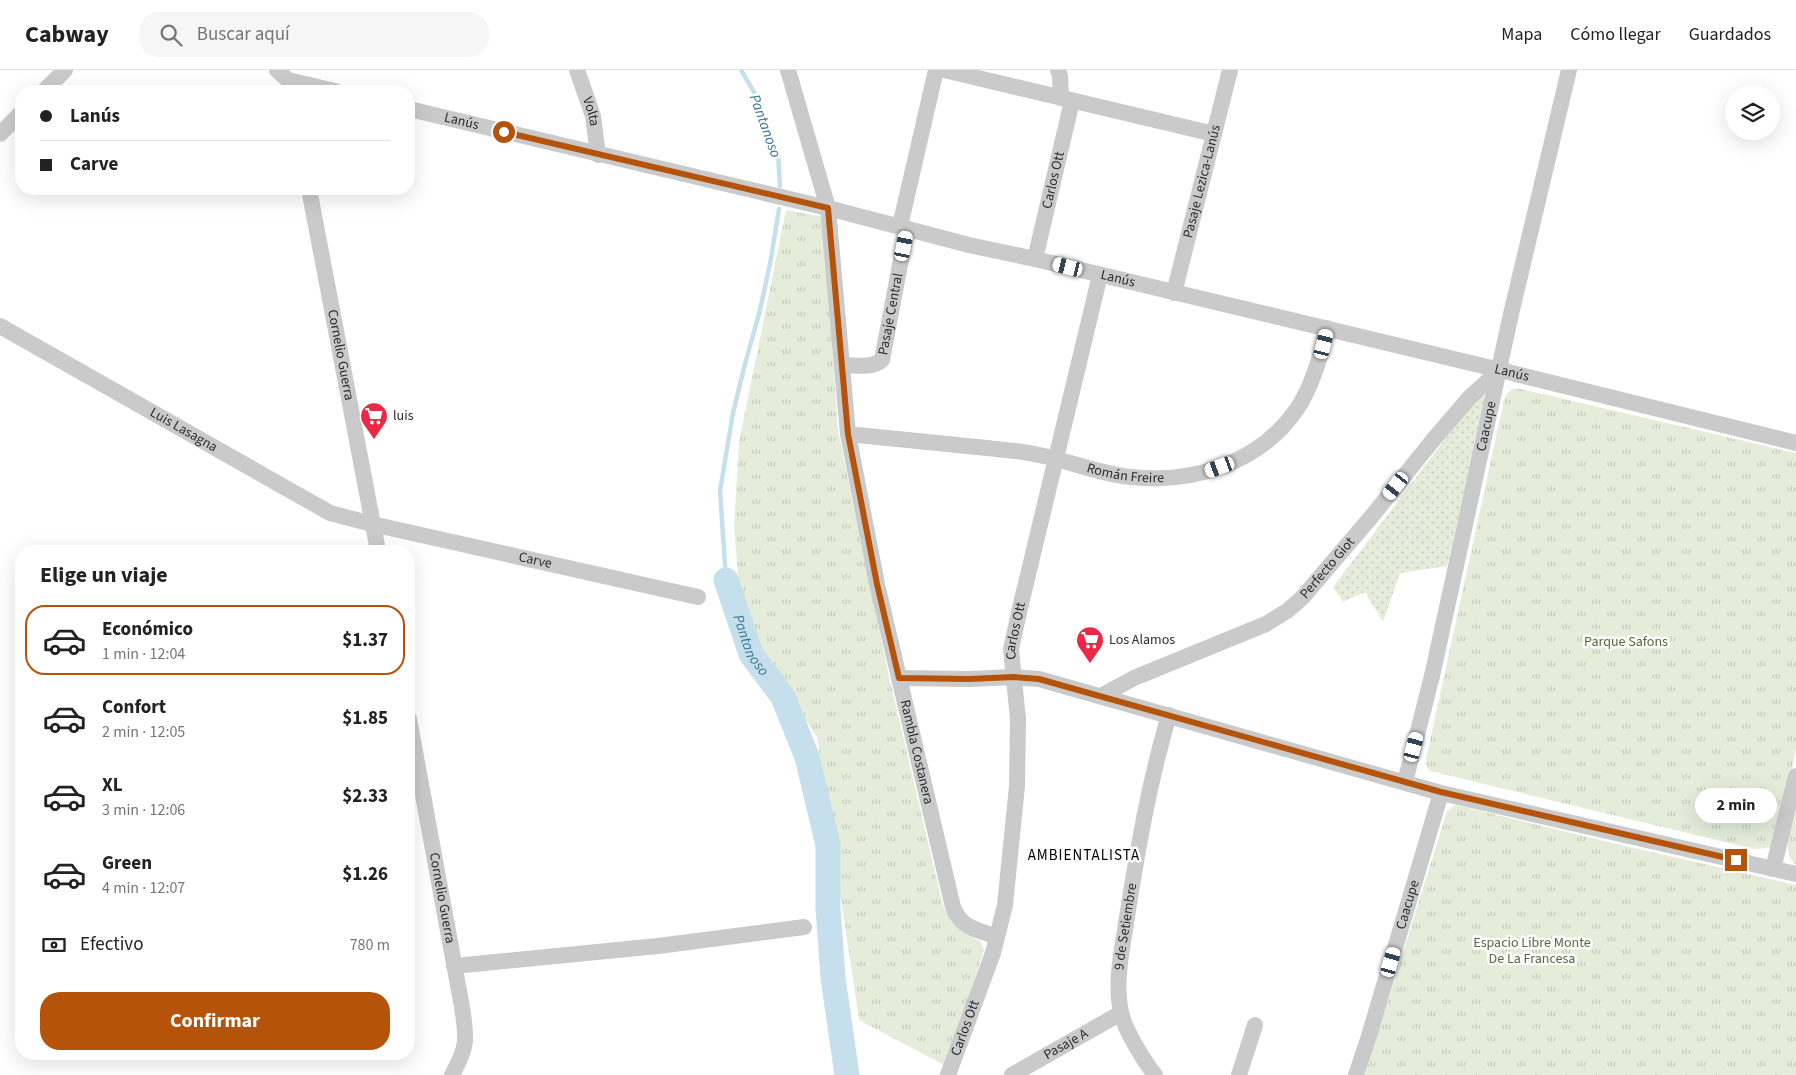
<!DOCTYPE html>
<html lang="es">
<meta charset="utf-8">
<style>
:root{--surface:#fff;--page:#f6f6f6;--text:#222;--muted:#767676;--line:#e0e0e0;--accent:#b45309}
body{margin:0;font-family:"Source Sans 3",sans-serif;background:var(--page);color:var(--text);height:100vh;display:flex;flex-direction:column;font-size:19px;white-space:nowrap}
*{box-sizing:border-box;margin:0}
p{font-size:16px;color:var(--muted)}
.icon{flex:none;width:28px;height:28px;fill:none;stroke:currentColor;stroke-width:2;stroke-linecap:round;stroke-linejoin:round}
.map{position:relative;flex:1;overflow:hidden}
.panel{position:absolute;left:15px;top:475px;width:400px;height:515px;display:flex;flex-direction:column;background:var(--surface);border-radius:20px;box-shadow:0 5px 20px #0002}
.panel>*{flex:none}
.hud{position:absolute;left:15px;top:15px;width:400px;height:110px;border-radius:20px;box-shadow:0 5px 20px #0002;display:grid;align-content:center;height:110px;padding:0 25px;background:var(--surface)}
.buttons{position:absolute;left:1725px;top:15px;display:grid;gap:10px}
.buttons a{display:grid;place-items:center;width:55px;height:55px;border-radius:50%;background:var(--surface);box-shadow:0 5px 20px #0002;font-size:25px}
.end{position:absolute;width:22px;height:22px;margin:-11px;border:6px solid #b45309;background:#fff;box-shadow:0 0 0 2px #fff}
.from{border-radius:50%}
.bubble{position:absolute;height:35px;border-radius:18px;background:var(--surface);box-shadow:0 5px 20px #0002;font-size:16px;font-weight:700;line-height:35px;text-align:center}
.car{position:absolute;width:15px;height:30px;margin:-15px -8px;border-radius:6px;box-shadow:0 0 4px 1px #0007;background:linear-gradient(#fff 24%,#345 0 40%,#fff 0 76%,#345 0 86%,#fff 0)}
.hud b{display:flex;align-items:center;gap:18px;height:48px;font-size:19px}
.hud b+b{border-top:1px solid var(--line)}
.hud i{width:12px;height:12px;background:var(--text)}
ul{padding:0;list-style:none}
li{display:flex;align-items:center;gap:15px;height:70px;margin:0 10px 8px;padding:0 15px;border:2px solid transparent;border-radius:20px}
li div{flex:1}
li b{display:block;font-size:19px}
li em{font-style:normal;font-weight:700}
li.on{border-color:var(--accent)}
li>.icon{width:45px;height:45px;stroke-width:1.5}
h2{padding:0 25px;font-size:22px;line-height:60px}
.pay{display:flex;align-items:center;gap:12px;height:55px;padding:0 25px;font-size:19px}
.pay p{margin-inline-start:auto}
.action{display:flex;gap:10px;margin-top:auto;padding:10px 25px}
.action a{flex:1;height:58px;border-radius:20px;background:var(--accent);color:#fff;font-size:20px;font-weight:700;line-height:58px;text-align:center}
header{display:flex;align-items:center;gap:30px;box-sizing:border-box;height:70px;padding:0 25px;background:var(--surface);border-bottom:1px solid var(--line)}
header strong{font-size:24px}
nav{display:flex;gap:28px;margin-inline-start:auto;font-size:18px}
.search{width:350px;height:45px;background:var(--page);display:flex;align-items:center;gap:12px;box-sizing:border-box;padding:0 18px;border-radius:20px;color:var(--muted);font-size:19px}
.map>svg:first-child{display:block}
.grass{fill:url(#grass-dots)}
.park{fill:url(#park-tufts)}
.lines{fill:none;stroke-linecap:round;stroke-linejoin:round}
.stream{stroke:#c5e0ec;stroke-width:4.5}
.river{stroke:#c5e0ec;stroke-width:25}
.minor{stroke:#cacaca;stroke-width:16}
.route{stroke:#b45309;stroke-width:6}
.labels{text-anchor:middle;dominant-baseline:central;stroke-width:5;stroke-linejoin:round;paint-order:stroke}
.street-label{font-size:14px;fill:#2d2d2d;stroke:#fff}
.poi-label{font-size:14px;fill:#2d2d2d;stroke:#fff;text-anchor:start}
.park-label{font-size:14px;fill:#546a39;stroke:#fff}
.water-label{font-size:15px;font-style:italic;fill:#397692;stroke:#fff}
.neighbourhood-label{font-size:15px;letter-spacing:1px;fill:#000;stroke:#fff}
</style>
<header>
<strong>Cabway</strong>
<div class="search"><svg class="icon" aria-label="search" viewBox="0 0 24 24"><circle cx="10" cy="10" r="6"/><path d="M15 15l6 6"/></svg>Buscar aquí</div>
<nav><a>Mapa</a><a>Cómo llegar</a><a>Guardados</a></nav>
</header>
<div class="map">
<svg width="1796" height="1005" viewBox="0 0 1796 1005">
<defs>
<pattern id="grass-dots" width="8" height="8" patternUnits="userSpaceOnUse" patternTransform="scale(1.25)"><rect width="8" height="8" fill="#e5ecda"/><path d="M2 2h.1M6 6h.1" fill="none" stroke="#c5cbbb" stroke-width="1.8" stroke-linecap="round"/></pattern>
<pattern id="park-tufts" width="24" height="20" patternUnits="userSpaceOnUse" patternTransform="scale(1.25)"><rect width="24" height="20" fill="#e5ecda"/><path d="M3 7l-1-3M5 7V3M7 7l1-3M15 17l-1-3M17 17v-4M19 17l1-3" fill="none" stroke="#c5cbbb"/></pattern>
</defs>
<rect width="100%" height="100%" fill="#fff"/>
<path class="grass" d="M1481,326H1484V337L1447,496L1400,503L1383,552L1365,522L1343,532L1333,517L1471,335Z"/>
<path class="park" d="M786,140L824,147L838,361L890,611L943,836C954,857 961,861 981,872L984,880L946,996L859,950L817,667L758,578L740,527L734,458L739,372Z
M1513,319H1521L1796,383V679L1781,750L1770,778L1754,779L1430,701L1425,694L1504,330L1509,321Z
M1456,735L1621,775L1796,815V1005H1365L1447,741Z
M1796,742V795C1780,783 1792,758 1796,742Z"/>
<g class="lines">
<path class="stream" d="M741,0L761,34L768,63L778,83L780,116
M726,510L720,421L733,343L745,294L759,244L770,194L779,139"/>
<path class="river" id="s1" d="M726,510L751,584L783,627L807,687L828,775V838L833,908L847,1005"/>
<g class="minor">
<path d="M277,0L288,10L335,21"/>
<path id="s2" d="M577,0L593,46L598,85"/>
<path id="s3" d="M788,0L828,138L848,364L877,514L953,837C962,859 976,859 997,867"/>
<path d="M944,0L1214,64"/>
<path d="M1058,0L1060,6L1061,28"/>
<path d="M44,21L65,0"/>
<path id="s4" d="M409,39L828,138L969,175L1035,189L1500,300L1796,373"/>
<path d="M0,64L21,43"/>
<path id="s5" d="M309,119L378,481"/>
<path d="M900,156L936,0"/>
<path id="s6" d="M1035,189L1072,31"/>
<path id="s7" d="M1174,223L1230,0"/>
<path id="s8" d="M0,256L330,443L372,454L698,527"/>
<path id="s9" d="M842,295C856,295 871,299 882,290L907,158"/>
<path id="s10" d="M848,364C894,369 940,373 987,378C1004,380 1022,381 1039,385C1070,391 1099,404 1131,407C1193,414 1260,393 1297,339C1313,315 1321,286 1327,258"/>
<path d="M899,608L969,609L1014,607L1039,609L1441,723L1796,804"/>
<path id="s11" d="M1101,626L1134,608L1266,554L1287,541L1302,528L1372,446L1433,370L1470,327L1500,300"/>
<path id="s12" d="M409,649L462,937C467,969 468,976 452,1005"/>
<path id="s13" d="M1405,712L1432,606L1511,244L1569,0"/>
<path d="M1773,799L1796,706"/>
<path d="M454,896L658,876L804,857"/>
<path id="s14" d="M948,1005L993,883L1005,835L1017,716L1018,649L1011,579L1020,538L1100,205"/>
<path id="s15" d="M1012,1005L1121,943"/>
<path id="s16" d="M1155,1005C1144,991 1124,959 1121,942C1114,911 1123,876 1127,847C1138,777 1149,713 1169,645"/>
<path d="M1239,1005L1255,955"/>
<path id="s17" d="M1356,1005L1369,966L1441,723"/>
</g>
</g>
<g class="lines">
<path class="route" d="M504,62L828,138L848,364L877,514L899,608L969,609L1014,607L1039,609L1441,722L1736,790"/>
</g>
<defs>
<g id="supermarket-pin" transform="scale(1.4375)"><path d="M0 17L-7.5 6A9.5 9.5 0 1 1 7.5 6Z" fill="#eb2846" stroke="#fff"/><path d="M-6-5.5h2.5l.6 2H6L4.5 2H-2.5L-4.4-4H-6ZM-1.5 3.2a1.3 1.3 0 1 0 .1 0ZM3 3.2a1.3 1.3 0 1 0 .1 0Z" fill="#fff"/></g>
</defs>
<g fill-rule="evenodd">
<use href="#supermarket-pin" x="374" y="346"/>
<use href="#supermarket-pin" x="1090" y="570"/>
</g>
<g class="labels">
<g class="street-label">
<text stroke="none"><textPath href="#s2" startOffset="44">Volta</textPath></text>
<text stroke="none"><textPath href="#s4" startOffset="54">Lanús</textPath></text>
<text stroke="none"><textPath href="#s6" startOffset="81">Carlos Ott</textPath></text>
<text stroke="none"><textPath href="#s7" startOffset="115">Pasaje Lezica-Lanús</textPath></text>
<text stroke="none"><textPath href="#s4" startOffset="729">Lanús</textPath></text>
<text stroke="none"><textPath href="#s9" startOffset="88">Pasaje Central</textPath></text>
<text stroke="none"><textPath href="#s5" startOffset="169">Cornelio Guerra</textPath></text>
<text stroke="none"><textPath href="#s4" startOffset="1134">Lanús</textPath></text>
<text stroke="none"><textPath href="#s13" startOffset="365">Caacupe</textPath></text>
<text stroke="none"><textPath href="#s8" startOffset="211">Luis Lasagna</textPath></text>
<text stroke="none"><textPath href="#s10" startOffset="281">Román Freire</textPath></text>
<text stroke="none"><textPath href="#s8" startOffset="590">Carve</textPath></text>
<text stroke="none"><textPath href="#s11" startOffset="264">Perfecto Giot</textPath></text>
<text stroke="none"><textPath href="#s14" startOffset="455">Carlos Ott</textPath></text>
<text stroke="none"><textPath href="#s3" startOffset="696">Rambla Costanera</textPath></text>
<text stroke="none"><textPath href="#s12" startOffset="182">Cornelio Guerra</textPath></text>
<text stroke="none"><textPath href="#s17" startOffset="178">Caacupe</textPath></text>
<text stroke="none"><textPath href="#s16" startOffset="158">9 de Setiembre</textPath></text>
<text stroke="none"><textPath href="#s14" startOffset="50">Carlos Ott</textPath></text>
<text stroke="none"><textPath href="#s15" startOffset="62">Pasaje A</textPath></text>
</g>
<g class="poi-label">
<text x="393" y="346">luis</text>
<text x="1109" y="570">Los Alamos</text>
</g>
<g class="park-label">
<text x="1626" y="572">Parque Safons</text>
<text x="1532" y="873">Espacio Libre Monte<tspan x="1532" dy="16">De La Francesa</tspan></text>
</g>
<g class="water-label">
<text transform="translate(765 56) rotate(70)">Pantanoso</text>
<text stroke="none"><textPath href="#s1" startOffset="70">Pantanoso</textPath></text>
</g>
<g class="neighbourhood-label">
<text x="1084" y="785">AMBIENTALISTA</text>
</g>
</g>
</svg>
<div class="buttons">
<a><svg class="icon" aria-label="layers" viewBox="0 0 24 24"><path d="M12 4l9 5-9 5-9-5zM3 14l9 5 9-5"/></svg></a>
</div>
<i class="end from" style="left:504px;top:62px"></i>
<i class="end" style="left:1736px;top:790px"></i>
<div class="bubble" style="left:1695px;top:718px;width:82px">2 min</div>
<i class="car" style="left:904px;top:176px;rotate:11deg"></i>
<i class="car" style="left:1068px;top:197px;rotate:284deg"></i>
<i class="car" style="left:1324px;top:274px;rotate:14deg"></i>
<i class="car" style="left:1220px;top:397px;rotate:250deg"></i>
<i class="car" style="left:1396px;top:416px;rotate:218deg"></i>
<i class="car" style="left:1414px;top:677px;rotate:15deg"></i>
<i class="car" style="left:1391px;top:892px;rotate:16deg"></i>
<div class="hud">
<b><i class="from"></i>Lanús</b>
<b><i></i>Carve</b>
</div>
<section class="panel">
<h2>Elige un viaje</h2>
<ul>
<li class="on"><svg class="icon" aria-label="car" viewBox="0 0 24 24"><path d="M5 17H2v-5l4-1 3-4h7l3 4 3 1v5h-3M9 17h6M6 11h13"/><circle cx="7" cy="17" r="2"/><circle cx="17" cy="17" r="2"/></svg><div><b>Económico</b><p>1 min · 12:04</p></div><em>$1.37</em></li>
<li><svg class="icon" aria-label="car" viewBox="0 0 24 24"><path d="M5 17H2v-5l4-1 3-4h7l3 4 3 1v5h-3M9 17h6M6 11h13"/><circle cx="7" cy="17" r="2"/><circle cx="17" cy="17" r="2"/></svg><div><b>Confort</b><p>2 min · 12:05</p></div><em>$1.85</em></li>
<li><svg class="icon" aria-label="car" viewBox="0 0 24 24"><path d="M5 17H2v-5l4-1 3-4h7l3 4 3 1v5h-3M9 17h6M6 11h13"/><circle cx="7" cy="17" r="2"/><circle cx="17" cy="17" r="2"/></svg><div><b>XL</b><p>3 min · 12:06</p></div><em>$2.33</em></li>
<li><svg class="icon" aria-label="car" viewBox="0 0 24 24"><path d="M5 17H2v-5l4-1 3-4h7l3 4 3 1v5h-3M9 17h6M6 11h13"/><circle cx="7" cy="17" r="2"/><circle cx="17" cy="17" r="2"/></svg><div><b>Green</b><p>4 min · 12:07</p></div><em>$1.26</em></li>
</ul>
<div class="pay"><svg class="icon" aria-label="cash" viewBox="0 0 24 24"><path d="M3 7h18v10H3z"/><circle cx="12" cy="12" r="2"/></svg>Efectivo<p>780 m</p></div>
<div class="action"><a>Confirmar</a></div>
</section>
</div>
